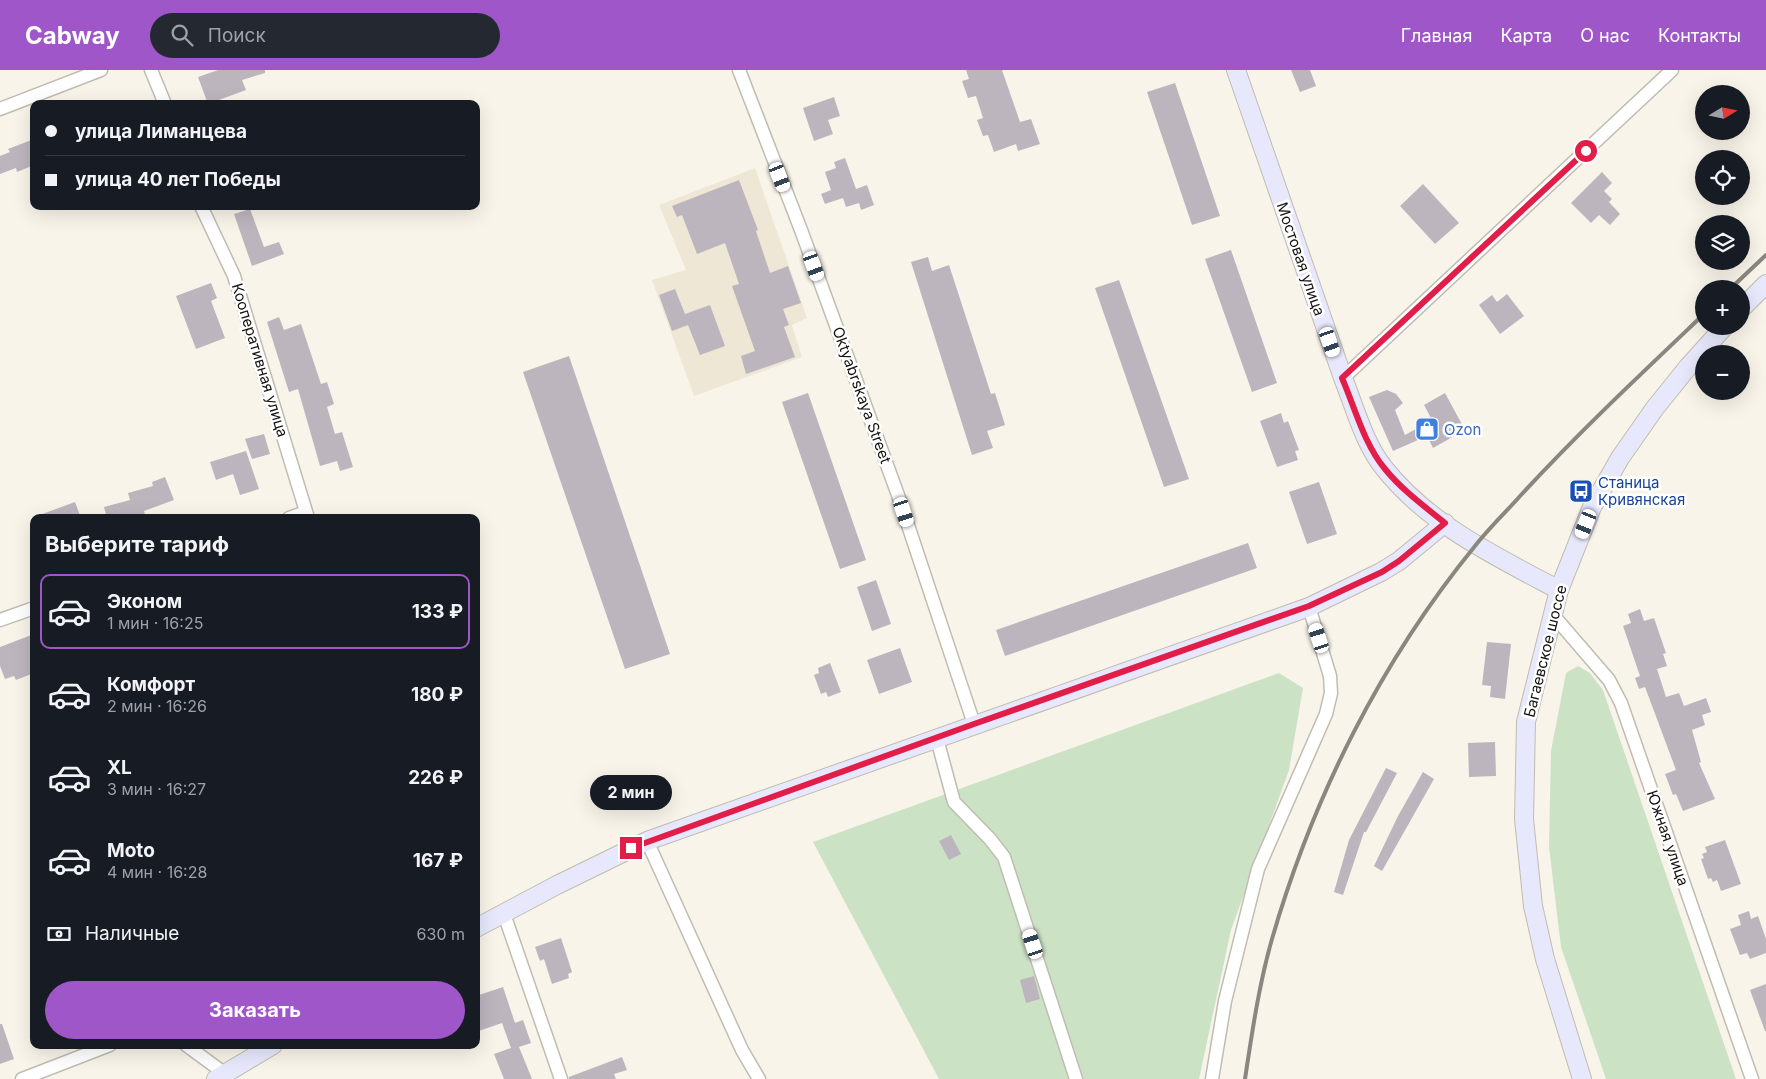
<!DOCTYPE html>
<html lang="ru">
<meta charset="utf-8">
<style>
:root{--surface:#171b24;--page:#242831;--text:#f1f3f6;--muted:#9ea1a6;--line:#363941;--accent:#9f56c9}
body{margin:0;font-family:Inter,sans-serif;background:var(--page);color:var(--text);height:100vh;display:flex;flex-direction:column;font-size:19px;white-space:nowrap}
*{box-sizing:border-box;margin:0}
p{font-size:16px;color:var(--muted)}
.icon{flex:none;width:28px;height:28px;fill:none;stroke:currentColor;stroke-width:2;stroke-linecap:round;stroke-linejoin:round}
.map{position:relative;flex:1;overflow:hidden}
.drawer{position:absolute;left:30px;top:444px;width:450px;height:535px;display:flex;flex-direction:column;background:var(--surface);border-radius:10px;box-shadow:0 5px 20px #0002}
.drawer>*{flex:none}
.banner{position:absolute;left:30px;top:30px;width:450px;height:110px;border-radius:10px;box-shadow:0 5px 20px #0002;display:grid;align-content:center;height:110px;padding:0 15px;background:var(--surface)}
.needle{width:32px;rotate:80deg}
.buttons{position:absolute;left:1695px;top:15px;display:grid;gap:10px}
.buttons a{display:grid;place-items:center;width:55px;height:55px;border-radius:50%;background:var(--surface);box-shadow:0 5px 20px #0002;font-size:25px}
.end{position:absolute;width:22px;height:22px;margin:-11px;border:6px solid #e11d48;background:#fff;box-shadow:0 0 0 2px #fff}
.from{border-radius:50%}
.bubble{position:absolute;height:35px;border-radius:18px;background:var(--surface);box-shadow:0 5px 20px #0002;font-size:16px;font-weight:700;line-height:35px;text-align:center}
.car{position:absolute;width:15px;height:30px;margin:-15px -8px;border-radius:6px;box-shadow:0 0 4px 1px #0007;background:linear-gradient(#fff 24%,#345 0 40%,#fff 0 76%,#345 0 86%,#fff 0)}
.banner b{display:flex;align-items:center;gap:18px;height:48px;font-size:19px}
.banner b+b{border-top:1px solid var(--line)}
.banner i{width:12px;height:12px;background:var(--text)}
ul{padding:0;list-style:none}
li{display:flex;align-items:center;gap:15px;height:75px;margin:0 10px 8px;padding:0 5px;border:2px solid transparent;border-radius:10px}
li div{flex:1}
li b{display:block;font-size:19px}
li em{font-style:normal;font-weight:700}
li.on{border-color:var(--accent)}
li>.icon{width:45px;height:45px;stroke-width:1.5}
h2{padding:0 15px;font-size:22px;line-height:60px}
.pay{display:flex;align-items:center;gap:12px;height:55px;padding:0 15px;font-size:19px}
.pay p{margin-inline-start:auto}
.cta{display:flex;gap:10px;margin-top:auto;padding:10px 15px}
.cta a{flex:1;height:58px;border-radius:30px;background:var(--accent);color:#fff;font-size:20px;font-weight:700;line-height:58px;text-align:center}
header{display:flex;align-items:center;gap:30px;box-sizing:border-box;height:70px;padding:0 25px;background:var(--accent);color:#fff}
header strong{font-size:24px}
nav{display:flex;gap:28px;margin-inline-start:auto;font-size:18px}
.search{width:350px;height:45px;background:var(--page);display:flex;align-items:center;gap:12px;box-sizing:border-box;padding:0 18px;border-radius:28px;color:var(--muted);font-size:19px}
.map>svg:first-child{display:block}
.built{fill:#eee7d5}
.green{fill:#cce2c5}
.building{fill:#bcb5be}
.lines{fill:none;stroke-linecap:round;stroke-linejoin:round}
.street-casing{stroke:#bfbcb1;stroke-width:15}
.secondary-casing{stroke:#bfbcb1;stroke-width:20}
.street{stroke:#fff;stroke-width:12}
.secondary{stroke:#e7e8fc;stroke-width:18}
.rail{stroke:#89877f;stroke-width:4}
.route{stroke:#e11d48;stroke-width:6}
.labels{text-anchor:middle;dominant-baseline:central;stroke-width:5;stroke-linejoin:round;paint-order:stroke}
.street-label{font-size:15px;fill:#14130f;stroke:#fff}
.shop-label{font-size:15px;fill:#366cbe;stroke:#fff;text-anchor:start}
.transit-label{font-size:15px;fill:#164399;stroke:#fff;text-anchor:start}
</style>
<header>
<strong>Cabway</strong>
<div class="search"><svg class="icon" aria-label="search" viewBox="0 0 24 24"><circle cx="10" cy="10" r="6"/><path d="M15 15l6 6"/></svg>Поиск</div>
<nav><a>Главная</a><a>Карта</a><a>О нас</a><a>Контакты</a></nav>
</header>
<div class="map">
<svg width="1766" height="1009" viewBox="0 0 1766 1009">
<rect width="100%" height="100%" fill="#f8f4e9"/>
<path class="built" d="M755,98L807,248L792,255L802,287L694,326L652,210L686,200L659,135Z"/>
<path class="green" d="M1578,596L1590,603L1603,620L1736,1009H1606L1561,877L1549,777L1551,681L1566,603Z
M1279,603L1303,618L1289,700L1231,860L1199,1009H939L813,772Z"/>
<path class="building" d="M218,0H265V3L242,10L246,20L208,34L198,7Z
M966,0H1002L1020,52L1031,49L1040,74L1018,81L1016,74L994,82L988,65L983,66L977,50L983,48L976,26L968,28L962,11L969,9Z
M1291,0H1310L1316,16L1300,22Z
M1175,13L1220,146L1192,155L1147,22Z
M834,27L840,46L828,50L833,64L814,71L803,38Z
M34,69V95L17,102L16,98L0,104V86L10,82L8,79Z
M845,88L856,119L867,115L874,135L861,140L859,133L846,137L843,128L825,134L821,124L831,120L825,102L836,98L834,92Z
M1602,102L1612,113L1604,121L1612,129L1609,132L1620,144L1610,155L1599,145L1591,153L1571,133Z
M739,110L758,160L756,161L770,203L788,196L801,233L783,239L789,255L784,257L795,287L746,304L741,286L755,281L732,216L739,214L725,173L697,184L682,145L677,147L672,136Z
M1423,114L1459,153L1435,174L1400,136Z
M250,139L264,177L279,172L284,184L252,196L234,144Z
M1231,180L1277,313L1252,322L1205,189Z
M928,187L932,201L949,195L991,324L995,323L1005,355L987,361L993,378L972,385L911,192Z
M1119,210L1189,409L1164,417L1095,218Z
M211,213L217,228L211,231L225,268L196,279L176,226Z
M675,219L685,244L710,235L725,276L700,285L688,255L672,261L659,225Z
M1507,224L1524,246L1500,264L1479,235L1492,225L1497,232Z
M279,247L284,260L301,254L321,314L327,312L334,334L327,337L335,364L342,362L353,397L340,401L337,391L320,396L298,319L289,322L267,252Z
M569,286L670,584L625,599L523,302Z
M1387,320L1396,324L1403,333L1395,340L1405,365L1432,350L1424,335L1445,323L1465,360L1433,378L1427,366L1393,381L1369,327Z
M808,323L866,490L840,499L782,332Z
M1281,343L1284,353L1288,351L1299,380L1295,381L1298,390L1277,397L1260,351Z
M264,364L270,384L252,389L245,369Z
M246,381L259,419L240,425L233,404L216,410L210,392Z
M165,407L174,430L144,441L146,448H107L104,437L130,430L128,423L153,416L152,412Z
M1319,412L1337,464L1307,474L1289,422Z
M75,432L81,448H37V446Z
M1248,473L1257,498L1005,586L996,560Z
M876,510L891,554L872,561L857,517Z
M1640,539L1644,551L1654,548L1666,583L1663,584L1667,596L1657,599L1666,627L1679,623L1684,636L1706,628L1711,642L1702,645L1705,655L1692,660L1701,692L1699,693L1715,729L1683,741L1676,724L1673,725L1665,704L1676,700L1645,617L1639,619L1635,608L1640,606L1623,556L1631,553L1628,544Z
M34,564V603L16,610L14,606L5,609L0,596V577Z
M1487,572L1511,574L1505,629L1490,627L1491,616L1482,615Z
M900,578L912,612L879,624L867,590Z
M830,593L841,622L828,627L826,622L821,624L814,605L819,603L818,598Z
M1495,672L1496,706L1469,707L1468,673Z
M1386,698L1397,703L1366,762H1364L1343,825L1334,822L1349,770Z
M1423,702L1434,709L1382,801L1374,796L1398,746Z
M951,765L961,784L949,790L939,771Z
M1725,770L1741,814L1721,821L1717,810L1713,812L1711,808L1708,809L1701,789L1704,788L1702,784L1707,782L1705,777Z
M1749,841L1751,849L1758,846L1766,869V883L1750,889L1747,883L1740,885L1730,859L1741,855L1738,845Z
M561,868L572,902L568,904L569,908L552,914L544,889L540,891L535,877Z
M1034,906L1040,929L1026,933L1020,910Z
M1766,914V961H1765L1750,920Z
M503,917L515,953L523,950L531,973L519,977L532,1009H504L494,984L511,978L502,953L476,962V926Z
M0,954H2L14,989L0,994Z
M622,987L627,1000L614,1004L616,1009H569V1007Z"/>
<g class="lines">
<g class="street-casing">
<path id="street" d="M151,0L165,34
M739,0L801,160L898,425L974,654
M0,39L101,0
M201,136L234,206L308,448
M1343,308L1672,0
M289,448L306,442
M1553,545L1609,610L1621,633L1752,1009
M0,550L34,538
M937,669L954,732L990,769L1004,787L1076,1009
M647,771L742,980L759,1009
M504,844L561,1009
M186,975L224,1003
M22,1009L110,975
M1212,1009L1225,931L1258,799L1326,644L1331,623L1330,606L1309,537"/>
</g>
<g class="secondary-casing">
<path id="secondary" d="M1236,0L1343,308C1355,338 1364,373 1384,398C1429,455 1497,487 1559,520
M1741,239L1766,214
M476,858L557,815L647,771L1309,537L1381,502L1399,491L1445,453
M216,1009L273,975
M1582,1009L1545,889L1533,836L1524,749L1526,652L1559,520L1592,437L1620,388L1655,338L1688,297L1725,256"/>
</g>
<use href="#street" class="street"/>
<use href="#secondary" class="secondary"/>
<path class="rail" d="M1730,219L1766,185
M1245,1009C1252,963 1259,914 1272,869C1313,727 1381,591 1475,476C1489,458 1506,442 1521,425C1579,362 1642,303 1704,244"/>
</g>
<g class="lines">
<path class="route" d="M631,778L974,654L1309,536L1382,502L1399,491L1445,453C1424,436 1402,420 1385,399C1364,374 1355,338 1342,308L1586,81"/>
</g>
<defs>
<g id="shop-square" transform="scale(1.25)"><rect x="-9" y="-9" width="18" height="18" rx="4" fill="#3f7fe0" stroke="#fff"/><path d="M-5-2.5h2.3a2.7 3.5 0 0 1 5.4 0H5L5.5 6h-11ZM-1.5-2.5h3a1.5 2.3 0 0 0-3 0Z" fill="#fff"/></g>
<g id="bus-square" transform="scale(1.25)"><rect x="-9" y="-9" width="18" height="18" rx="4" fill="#1a4fb4" stroke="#fff"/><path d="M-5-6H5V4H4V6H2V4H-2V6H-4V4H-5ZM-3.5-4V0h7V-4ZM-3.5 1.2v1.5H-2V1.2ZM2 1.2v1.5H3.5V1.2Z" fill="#fff"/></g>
</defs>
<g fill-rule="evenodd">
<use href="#shop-square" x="1427" y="359"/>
<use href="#bus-square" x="1581" y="421"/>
</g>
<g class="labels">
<g class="street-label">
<text transform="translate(1301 189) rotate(71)">Мостовая улица</text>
<text transform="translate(260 290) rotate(73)">Кооперативная улица</text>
<text transform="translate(862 325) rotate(70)">Oktyabrskaya Street</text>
<text transform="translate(1545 581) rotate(-76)">Багаевское шоссе</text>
<text transform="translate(1668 768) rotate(71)">Южная улица</text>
</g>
<g class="shop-label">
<text x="1444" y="359">Ozon</text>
</g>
<g class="transit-label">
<text x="1598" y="412">Станица<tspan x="1598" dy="17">Кривянская</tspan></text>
</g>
</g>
</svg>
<div class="buttons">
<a><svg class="needle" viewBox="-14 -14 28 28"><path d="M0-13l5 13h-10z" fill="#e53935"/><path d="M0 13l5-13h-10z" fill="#9ea1a6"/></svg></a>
<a><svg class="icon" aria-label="locate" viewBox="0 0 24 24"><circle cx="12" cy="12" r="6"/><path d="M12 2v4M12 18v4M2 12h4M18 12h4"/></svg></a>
<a><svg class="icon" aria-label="layers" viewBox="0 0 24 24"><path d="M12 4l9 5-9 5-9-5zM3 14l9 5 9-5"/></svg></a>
<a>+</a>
<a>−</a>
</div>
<i class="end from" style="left:1586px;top:81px"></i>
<i class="end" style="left:631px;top:778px"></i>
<div class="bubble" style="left:590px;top:705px;width:82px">2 мин</div>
<i class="car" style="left:780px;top:107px;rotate:159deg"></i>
<i class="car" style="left:814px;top:196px;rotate:160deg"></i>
<i class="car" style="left:1330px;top:272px;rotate:161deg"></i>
<i class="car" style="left:904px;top:442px;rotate:162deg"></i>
<i class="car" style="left:1586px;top:454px;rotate:202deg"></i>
<i class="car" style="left:1319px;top:568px;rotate:342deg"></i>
<i class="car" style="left:1033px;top:874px;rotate:342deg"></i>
<div class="banner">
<b><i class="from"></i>улица Лиманцева</b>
<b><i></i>улица 40 лет Победы</b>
</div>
<section class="drawer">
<h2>Выберите тариф</h2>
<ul>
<li class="on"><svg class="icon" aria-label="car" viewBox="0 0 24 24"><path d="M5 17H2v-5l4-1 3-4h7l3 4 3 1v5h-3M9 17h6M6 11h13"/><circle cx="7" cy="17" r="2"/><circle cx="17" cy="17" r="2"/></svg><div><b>Эконом</b><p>1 мин · 16:25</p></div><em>133 ₽</em></li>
<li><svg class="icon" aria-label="car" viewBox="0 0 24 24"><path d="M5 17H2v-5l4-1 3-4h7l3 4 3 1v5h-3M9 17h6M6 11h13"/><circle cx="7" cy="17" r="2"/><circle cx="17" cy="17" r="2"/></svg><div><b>Комфорт</b><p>2 мин · 16:26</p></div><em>180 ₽</em></li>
<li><svg class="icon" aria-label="car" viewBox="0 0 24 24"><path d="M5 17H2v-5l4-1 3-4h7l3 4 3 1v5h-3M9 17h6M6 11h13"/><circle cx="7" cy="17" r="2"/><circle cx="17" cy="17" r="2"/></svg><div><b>XL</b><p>3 мин · 16:27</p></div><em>226 ₽</em></li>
<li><svg class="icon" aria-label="car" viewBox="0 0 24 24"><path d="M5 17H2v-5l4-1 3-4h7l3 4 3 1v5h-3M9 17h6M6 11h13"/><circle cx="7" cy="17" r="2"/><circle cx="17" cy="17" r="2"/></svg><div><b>Moto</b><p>4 мин · 16:28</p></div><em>167 ₽</em></li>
</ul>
<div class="pay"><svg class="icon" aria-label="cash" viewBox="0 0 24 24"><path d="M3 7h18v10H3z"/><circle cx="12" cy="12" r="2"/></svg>Наличные<p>630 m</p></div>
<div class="cta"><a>Заказать</a></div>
</section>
</div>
